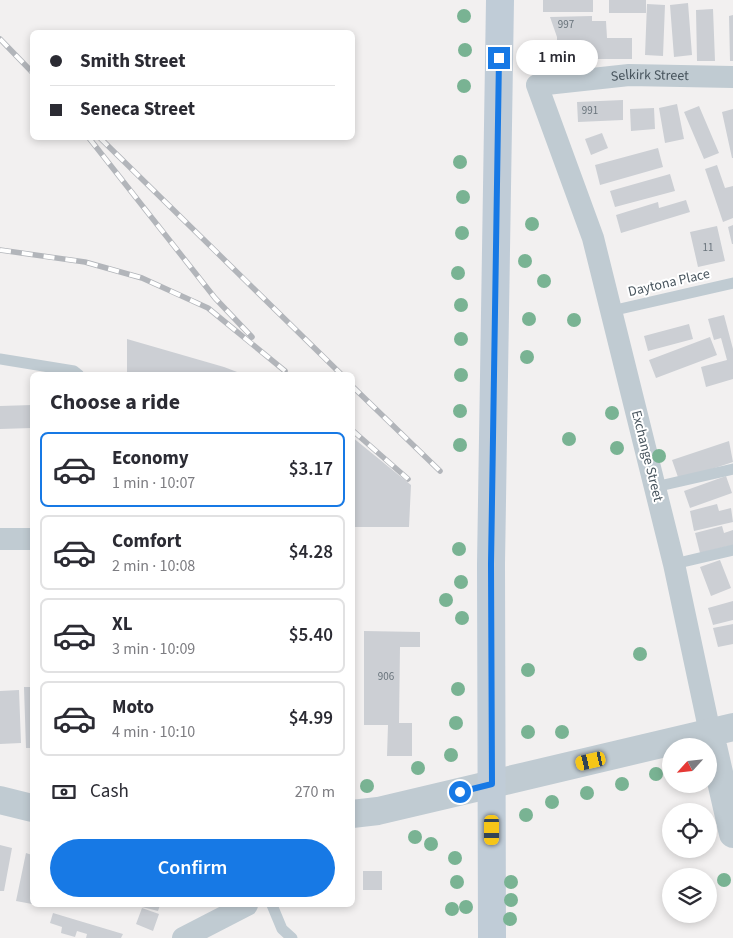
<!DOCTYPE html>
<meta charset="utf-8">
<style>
:root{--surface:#fff;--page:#f2f2f3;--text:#2b2b33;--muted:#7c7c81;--line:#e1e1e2;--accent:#1779e5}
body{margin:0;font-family:"Source Sans 3",sans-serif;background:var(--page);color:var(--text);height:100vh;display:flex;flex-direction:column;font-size:19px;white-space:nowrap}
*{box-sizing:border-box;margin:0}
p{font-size:16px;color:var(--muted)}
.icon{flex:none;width:28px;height:28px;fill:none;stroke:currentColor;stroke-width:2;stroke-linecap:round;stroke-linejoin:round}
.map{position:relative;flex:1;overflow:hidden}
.panel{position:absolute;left:30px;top:372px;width:325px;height:535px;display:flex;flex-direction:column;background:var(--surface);border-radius:8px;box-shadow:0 2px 8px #0003}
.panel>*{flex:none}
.banner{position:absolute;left:30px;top:30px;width:325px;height:110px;border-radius:8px;box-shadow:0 2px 8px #0003;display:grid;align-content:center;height:110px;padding:0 20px;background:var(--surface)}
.needle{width:32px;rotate:243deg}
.tools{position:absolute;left:662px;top:738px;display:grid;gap:10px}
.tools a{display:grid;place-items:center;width:55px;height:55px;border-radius:50%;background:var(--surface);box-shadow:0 2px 8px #0003;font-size:25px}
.end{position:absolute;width:22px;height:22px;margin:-11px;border:6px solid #1779e5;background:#fff;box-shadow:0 0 0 2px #fff}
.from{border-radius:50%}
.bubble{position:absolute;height:35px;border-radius:18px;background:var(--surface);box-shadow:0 2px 8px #0003;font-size:16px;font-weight:600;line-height:35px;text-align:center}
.car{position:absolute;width:15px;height:30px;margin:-15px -8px;border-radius:6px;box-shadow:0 0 4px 1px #0007;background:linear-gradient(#f5c518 24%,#345 0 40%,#f5c518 0 76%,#345 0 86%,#f5c518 0)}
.banner b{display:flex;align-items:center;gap:18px;height:48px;font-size:19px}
.banner b+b{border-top:1px solid var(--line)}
.banner i{width:12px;height:12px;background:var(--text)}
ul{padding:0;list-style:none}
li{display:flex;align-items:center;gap:15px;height:75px;margin:0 10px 8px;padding:0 10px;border:2px solid var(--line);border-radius:8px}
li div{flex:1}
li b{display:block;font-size:19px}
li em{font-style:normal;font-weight:600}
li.selected{border-color:var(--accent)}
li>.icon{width:45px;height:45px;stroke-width:1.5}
h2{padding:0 20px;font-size:22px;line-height:60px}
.pay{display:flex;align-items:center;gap:12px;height:55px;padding:0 20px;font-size:19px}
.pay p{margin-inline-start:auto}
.button{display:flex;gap:10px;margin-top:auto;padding:10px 20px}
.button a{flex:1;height:58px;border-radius:30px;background:var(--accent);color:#fff;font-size:20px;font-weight:600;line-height:58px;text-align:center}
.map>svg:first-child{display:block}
.building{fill:#cccfd4}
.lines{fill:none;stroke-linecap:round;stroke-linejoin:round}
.service{stroke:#c0cbd2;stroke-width:11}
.minor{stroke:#c0cbd2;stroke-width:22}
.tertiary{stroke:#c0cbd2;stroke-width:28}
.secondary{stroke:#c0ccd7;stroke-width:28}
.rail-casing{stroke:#b2b5ba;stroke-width:5.5}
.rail{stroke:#fff;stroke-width:4;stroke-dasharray:11;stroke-linecap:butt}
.tree{fill:#79b393}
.route{stroke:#1779e5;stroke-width:6}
.labels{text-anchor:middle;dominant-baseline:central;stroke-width:4;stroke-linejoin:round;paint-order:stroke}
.number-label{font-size:11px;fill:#68737b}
.street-label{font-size:14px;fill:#47545d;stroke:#fff}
</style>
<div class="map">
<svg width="733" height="938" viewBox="0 0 733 938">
<rect width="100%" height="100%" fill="#f2f0f0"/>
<path class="building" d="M543,0H593V12H543Z
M609,0H646V13H609Z
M688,3L692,55L674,57L670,5Z
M647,4L665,5L663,56L645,55Z
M713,9L715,61H697L696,10Z
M733,15V61H730L729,16Z
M592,16V21H606L607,38H632V59H557V37L550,17Z
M623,100V120L578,122L577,102Z
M677,104L684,139L665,143L659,108Z
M699,106L719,153L704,159L684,112Z
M654,108L655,129L631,131L630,109Z
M733,109V158H732L722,112Z
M602,133L608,148L591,155L585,139Z
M658,148L663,167L600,185L595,165Z
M717,165L725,188L733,186V218L723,222L705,169Z
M670,174L675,191L615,207L610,191Z
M686,200L690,212L621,233L616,215L658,202L659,208Z
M733,225V244H732L728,227Z
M717,226L725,261L698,267L690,232Z
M724,315L733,349V379L706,387L701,367L727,360L721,338L714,340L708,319Z
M689,324L693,339L648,351L644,336Z
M710,337L717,355L656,378L649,360Z
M127,339L224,367L245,375H127Z
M32,405V428L0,429V406Z
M352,437L411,485L409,527H352Z
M729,441L733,462L679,480L672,460Z
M726,476L732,493L690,508L684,491Z
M717,504L719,511L731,508L733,522L694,531L690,511Z
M722,526L724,533L733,530V545L700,553L695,533Z
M720,560L731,588L711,596L700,567Z
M733,601V620L713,625L708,608Z
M733,624V644L718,647L713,628Z
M364,631L420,632V647H400L399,723H412V756H387L388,725H364Z
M24,687H32V748H26Z
M19,690L21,743L0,744V691Z
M0,845L12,848L4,891H0Z
M26,853L32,855V904L16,901Z
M363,871H382V890H363Z
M143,905H160L158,911L142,907Z
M142,908L159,914L153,931L136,924Z
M53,913L123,934L121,938H86L87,934L77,931L75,937L61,933L62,927L50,923Z"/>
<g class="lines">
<path class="service" d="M611,311L733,283
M0,359L74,371L79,375
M655,487L733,469
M674,564L733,550
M272,905L282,929L292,938"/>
<g class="minor">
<path d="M0,539H32"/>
<path id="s1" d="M710,733L674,564L593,238L537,85L629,75L733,77"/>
<path d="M183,938L247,905"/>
</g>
<path class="tertiary" d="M710,733L733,834
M0,800L32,808
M352,814L378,811L733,727"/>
<path class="secondary" d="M492,938L491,564L500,0"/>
<g class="rail-casing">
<path id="rail" d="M0,39L32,72
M89,138L215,298L252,337
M100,138L342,375
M0,250L85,262L142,278L208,308L285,371
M352,386L440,471
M352,430L408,479"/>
</g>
<use href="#rail" class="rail"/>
</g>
<g class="tree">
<circle cx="464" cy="16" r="7"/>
<circle cx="465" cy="50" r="7"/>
<circle cx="464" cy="86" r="7"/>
<circle cx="460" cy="162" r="7"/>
<circle cx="463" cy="197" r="7"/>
<circle cx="532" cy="224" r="7"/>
<circle cx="462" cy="233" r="7"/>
<circle cx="525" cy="261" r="7"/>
<circle cx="458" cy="273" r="7"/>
<circle cx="544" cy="281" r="7"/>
<circle cx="461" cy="305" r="7"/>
<circle cx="529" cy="319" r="7"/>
<circle cx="574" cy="320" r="7"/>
<circle cx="461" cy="339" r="7"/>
<circle cx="527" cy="357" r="7"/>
<circle cx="461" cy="375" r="7"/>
<circle cx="460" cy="411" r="7"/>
<circle cx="612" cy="413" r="7"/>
<circle cx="569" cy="439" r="7"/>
<circle cx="460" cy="445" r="7"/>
<circle cx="617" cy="448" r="7"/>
<circle cx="659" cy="456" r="7"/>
<circle cx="459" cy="549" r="7"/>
<circle cx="461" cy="582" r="7"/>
<circle cx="446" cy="600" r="7"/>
<circle cx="462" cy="618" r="7"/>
<circle cx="640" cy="654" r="7"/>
<circle cx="528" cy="670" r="7"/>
<circle cx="458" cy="689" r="7"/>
<circle cx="456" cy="723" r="7"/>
<circle cx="528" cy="732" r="7"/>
<circle cx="562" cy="732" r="7"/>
<circle cx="451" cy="755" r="7"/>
<circle cx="418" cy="768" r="7"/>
<circle cx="656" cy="774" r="7"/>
<circle cx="622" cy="784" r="7"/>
<circle cx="367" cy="786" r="7"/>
<circle cx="587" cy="793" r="7"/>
<circle cx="552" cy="802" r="7"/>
<circle cx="526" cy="815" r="7"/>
<circle cx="415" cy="837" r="7"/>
<circle cx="431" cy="844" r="7"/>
<circle cx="455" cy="858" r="7"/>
<circle cx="724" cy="880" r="7"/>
<circle cx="457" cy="882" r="7"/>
<circle cx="511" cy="882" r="7"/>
<circle cx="511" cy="900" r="7"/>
<circle cx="466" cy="907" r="7"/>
<circle cx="452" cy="909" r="7"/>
<circle cx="510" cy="919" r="7"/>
</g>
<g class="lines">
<path class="route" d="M460,792L492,784L491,564L499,58"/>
</g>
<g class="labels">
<g class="number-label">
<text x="566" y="24">997</text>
<text x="590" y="110">991</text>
<text x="708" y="247">11</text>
<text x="386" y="676">906</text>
</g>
<g class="street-label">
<text stroke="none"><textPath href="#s1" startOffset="785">Selkirk Street</textPath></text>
<text transform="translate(669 283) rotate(-13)">Daytona Place</text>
<text transform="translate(647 456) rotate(76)">Exchange Street</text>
</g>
</g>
</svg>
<div class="tools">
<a><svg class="needle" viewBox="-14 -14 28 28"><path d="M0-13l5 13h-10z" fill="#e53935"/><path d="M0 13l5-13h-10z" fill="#7c7c81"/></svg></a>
<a><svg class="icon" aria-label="locate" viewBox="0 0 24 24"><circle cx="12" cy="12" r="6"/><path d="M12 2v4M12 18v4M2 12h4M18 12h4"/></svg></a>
<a><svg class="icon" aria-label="layers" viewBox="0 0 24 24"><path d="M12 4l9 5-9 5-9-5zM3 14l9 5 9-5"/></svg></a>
</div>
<i class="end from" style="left:460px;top:792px"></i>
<i class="end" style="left:499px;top:58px"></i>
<div class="bubble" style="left:516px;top:40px;width:82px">1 min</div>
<i class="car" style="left:591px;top:761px;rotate:257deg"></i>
<i class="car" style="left:492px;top:830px;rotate:180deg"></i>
<div class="banner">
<b><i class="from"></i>Smith Street</b>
<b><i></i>Seneca Street</b>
</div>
<section class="panel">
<h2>Choose a ride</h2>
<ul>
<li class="selected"><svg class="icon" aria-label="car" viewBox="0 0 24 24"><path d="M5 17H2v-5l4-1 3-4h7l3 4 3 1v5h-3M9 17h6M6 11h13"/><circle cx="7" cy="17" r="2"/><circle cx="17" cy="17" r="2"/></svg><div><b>Economy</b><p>1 min · 10:07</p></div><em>$3.17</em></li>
<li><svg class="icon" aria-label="car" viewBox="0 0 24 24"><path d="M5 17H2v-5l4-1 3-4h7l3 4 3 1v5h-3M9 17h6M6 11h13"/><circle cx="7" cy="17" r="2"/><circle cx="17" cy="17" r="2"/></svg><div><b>Comfort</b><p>2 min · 10:08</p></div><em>$4.28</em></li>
<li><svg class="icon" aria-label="car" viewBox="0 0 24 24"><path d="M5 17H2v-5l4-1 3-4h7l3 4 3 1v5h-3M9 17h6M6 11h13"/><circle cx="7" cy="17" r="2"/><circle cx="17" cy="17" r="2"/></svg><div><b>XL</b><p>3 min · 10:09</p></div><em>$5.40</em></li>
<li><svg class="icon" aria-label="car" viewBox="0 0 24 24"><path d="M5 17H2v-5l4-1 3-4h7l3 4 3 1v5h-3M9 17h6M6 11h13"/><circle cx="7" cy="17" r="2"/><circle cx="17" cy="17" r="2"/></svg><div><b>Moto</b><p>4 min · 10:10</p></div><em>$4.99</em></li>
</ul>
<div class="pay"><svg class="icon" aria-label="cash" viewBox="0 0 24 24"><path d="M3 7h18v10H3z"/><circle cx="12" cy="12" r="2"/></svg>Cash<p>270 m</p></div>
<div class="button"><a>Confirm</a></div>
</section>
</div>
